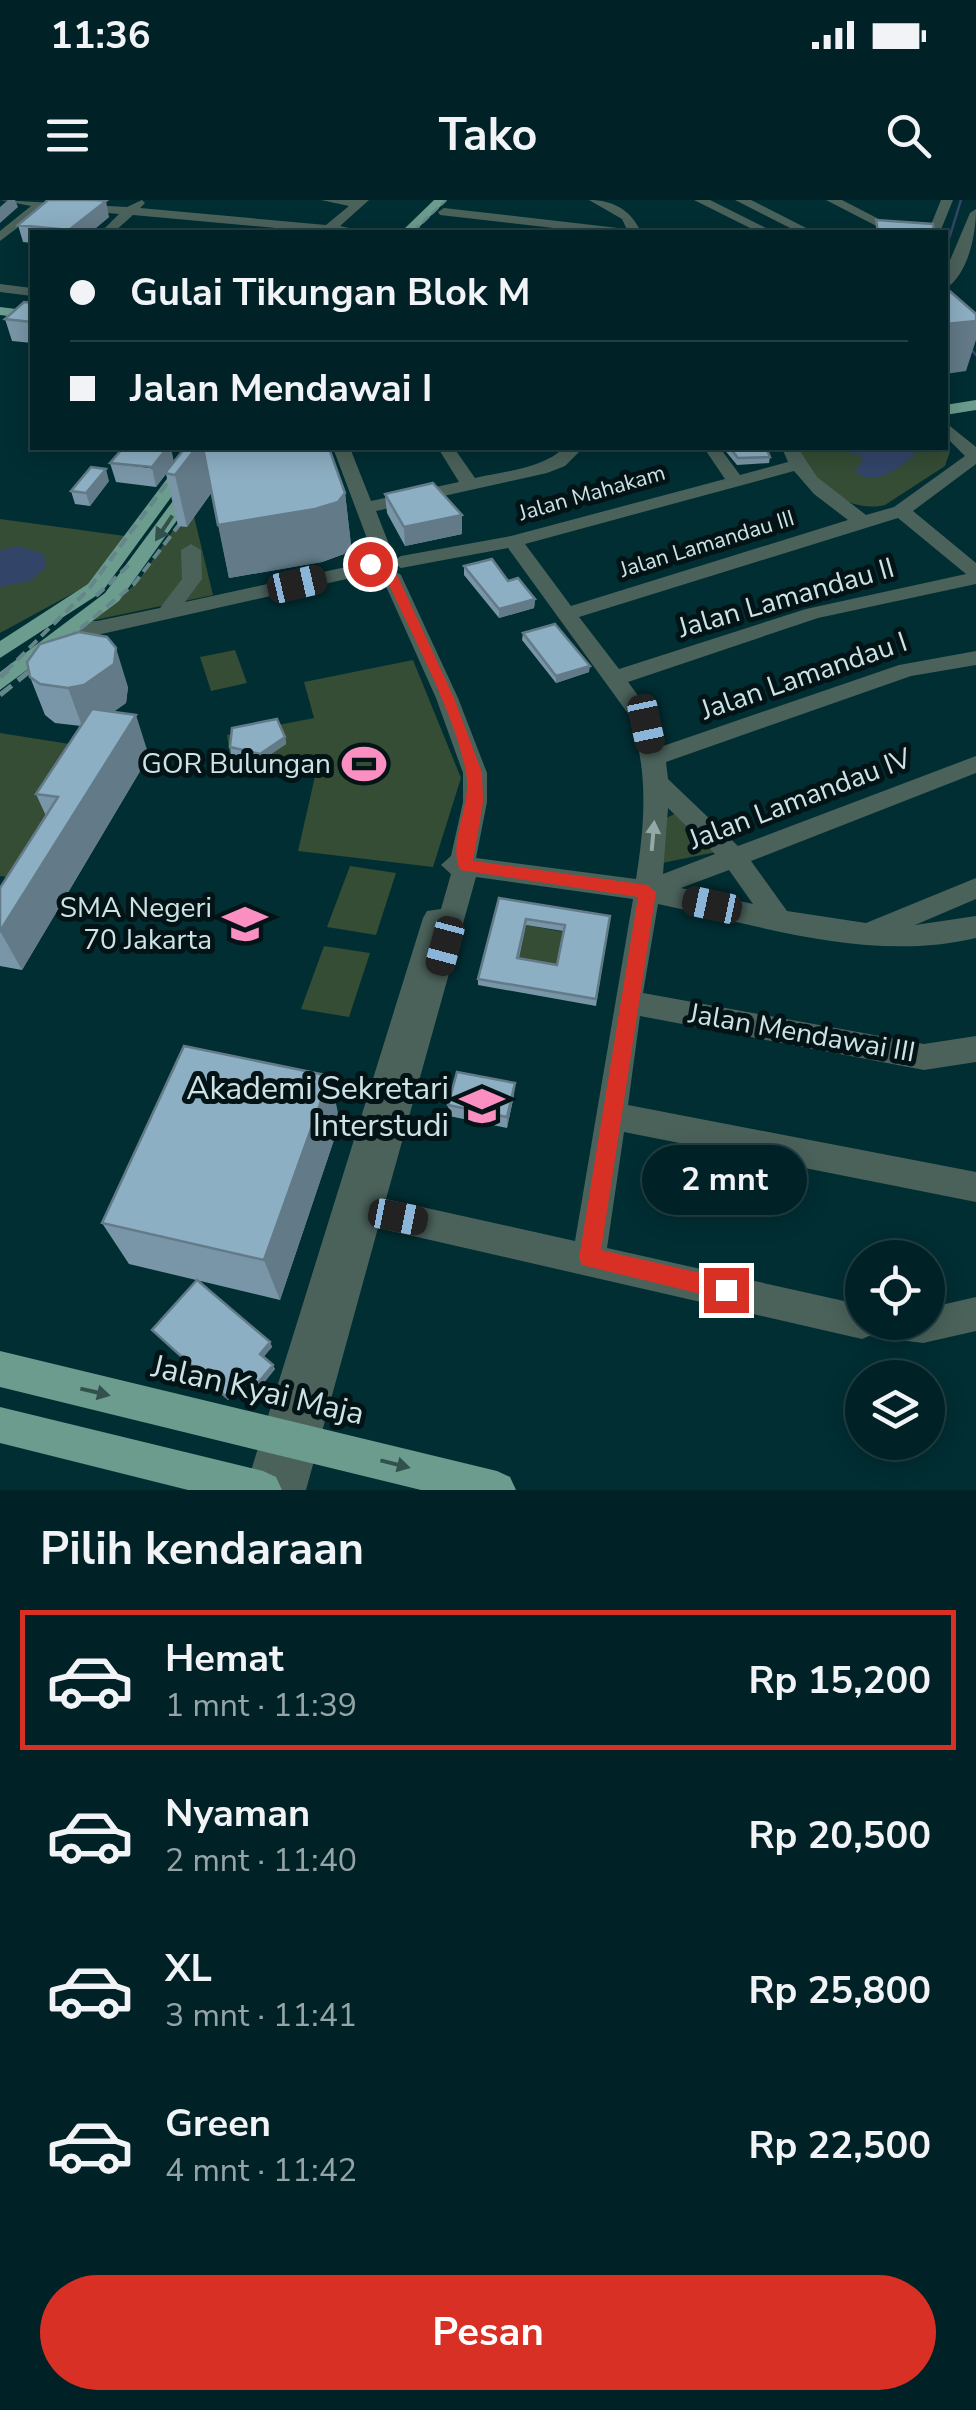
<!DOCTYPE html>
<html lang="id">
<meta charset="utf-8">
<style>
:root{--surface:#002226;--page:#0e2f32;--text:#f1f3f6;--muted:#95a4a7;--line:#223f43;--accent:#d93025}
body{margin:0;font-family:"Nunito Sans",sans-serif;background:var(--page);color:var(--text);height:100vh;display:flex;flex-direction:column;font-size:38px;white-space:nowrap}
*{box-sizing:border-box;margin:0}
p{font-size:32px;color:var(--muted)}
.icon{flex:none;width:55px;height:55px;fill:none;stroke:currentColor;stroke-width:2;stroke-linecap:round;stroke-linejoin:round}
.map{position:relative;height:1290px;overflow:hidden}
.details{display:flex;flex-direction:column;background:var(--surface);flex:1}
.details>*{flex:none}
.banner{position:absolute;left:30px;top:30px;width:918px;height:220px;border-radius:0px;box-shadow:0 5px 25px #0003,0 0 0 2px var(--line);display:grid;align-content:center;height:220px;padding:0 40px;background:var(--surface)}
.tools{position:absolute;left:845px;top:1040px;display:grid;gap:20px}
.tools a{display:grid;place-items:center;width:100px;height:100px;border-radius:50%;background:var(--surface);box-shadow:0 5px 25px #0003,0 0 0 2px var(--line);font-size:50px}
.end{position:absolute;width:45px;height:45px;margin:-22px;border:12px solid #d93025;background:#fff;box-shadow:0 0 0 5px #fff}
.from{border-radius:50%}
.bubble{position:absolute;height:70px;border-radius:35px;background:var(--surface);box-shadow:0 5px 25px #0003,0 0 0 2px var(--line);font-size:32px;font-weight:700;line-height:70px;text-align:center}
.car{position:absolute;width:30px;height:60px;margin:-30px -15px;border-radius:12px;box-shadow:0 0 8px 2px #0007;background:linear-gradient(#222 24%,#8ab4d8 0 40%,#222 0 76%,#8ab4d8 0 86%,#222 0)}
.banner b{display:flex;align-items:center;gap:35px;height:95px;font-size:38px}
.banner b+b{border-top:2px solid var(--line)}
.banner i{width:25px;height:25px;background:var(--text)}
ul{padding:0;list-style:none}
li{display:flex;align-items:center;gap:30px;height:140px;margin:0 20px 15px;padding:0 20px;border:5px solid transparent;border-radius:0px}
li div{flex:1}
li b{display:block;font-size:38px}
li em{font-style:normal;font-weight:700}
li.current{border-color:var(--accent)}
li>.icon{width:90px;height:90px;stroke-width:1.5}
h2{padding:0 40px;font-size:45px;line-height:120px}
.button{display:flex;gap:20px;margin-top:auto;padding:20px 40px}
.button a{flex:1;height:115px;border-radius:60px;background:var(--accent);color:#fff;font-size:40px;font-weight:700;line-height:115px;text-align:center}
.status{display:flex;justify-content:space-between;align-items:center;height:70px;padding:0 50px;background:var(--surface);direction:ltr}
.status svg{height:28px;fill:currentColor}
header{display:flex;justify-content:space-between;align-items:center;height:130px;padding:0 40px;background:var(--surface);font-size:45px;font-weight:700}
.map>svg:first-child{display:block}
.green{fill:#354c35}
.water{fill:#324569}
.lines{fill:none;stroke-linecap:round;stroke-linejoin:round}
.stream{stroke:#324569;stroke-width:2.5}
.minor{fill:#4b625b;fill-rule:evenodd}
.major{fill:#6b9c8d;fill-rule:evenodd}
.rail-far2{stroke:#65878b;stroke-width:2.5;stroke-dasharray:9 4;stroke-linecap:butt}
.rail-far1{stroke:#65878b;stroke-width:4;stroke-dasharray:11 6;stroke-linecap:butt}
.rail{stroke:#65878b;stroke-width:5;stroke-dasharray:15 8;stroke-linecap:butt}
.wall{fill:#7996a8;fill-rule:evenodd}
.shaded-wall{fill:#637a88}
.building{fill:#8dafc3;stroke:#637a88;stroke-width:2.5;fill-rule:evenodd}
.oneway{fill:#32514c}
.oneway2{fill:#92a9a7}
.route{fill:#d93025}
.labels{text-anchor:middle;dominant-baseline:central;stroke-width:10;stroke-linejoin:round;paint-order:stroke}
.far-street-label{font-size:22px;fill:#cde3e5;stroke:#041416}
.street-label{font-size:28px;fill:#cde3e5;stroke:#041416}
.poi-label{font-size:28px;fill:#cde3e5;stroke:#041416;text-anchor:end}
.near-poi-label{font-size:32px;fill:#cde3e5;stroke:#041416;text-anchor:end}
.near-street-label{font-size:32px;fill:#cde3e5;stroke:#041416}
</style>
<div class="status"><b>11:36</b><svg viewBox="0 0 49 12"><path d="M0 12V9h3v3zM5 12V6h3v6zM10 12V3h3v9zM15 12V0h3v12zM26 1h20v11H26zM47 4h2v5h-2z"/></svg></div>
<header><svg class="icon" aria-label="menu" viewBox="0 0 24 24"><path d="M4 6h16M4 12h16M4 18h16"/></svg>Tako<svg class="icon" aria-label="search" viewBox="0 0 24 24"><circle cx="10" cy="10" r="6"/><path d="M15 15l6 6"/></svg></header>
<div class="map">
<svg width="976" height="1290" viewBox="0 0 976 1290">
<rect width="100%" height="100%" fill="#002e33"/>
<path class="green" d="M945,247L950,251L945,266L885,305C847,314 810,282 797,248Z
M191,304L213,395L90,421L137,383Z
M0,319L125,336L92,383L0,433Z
M235,450L247,483L211,491L200,457Z
M413,460L461,578L433,667L298,651L316,572L230,556L227,535L314,518L304,482Z
M0,533L101,549L19,679L0,676Z
M677,613L721,651L662,663L666,618Z
M350,666L396,673L376,735L327,727Z
M526,725L564,732L556,771L517,764Z
M324,746L370,753L349,817L301,809Z"/>
<path class="water" d="M833,248H906L916,254C899,267 877,288 855,272L862,262V256Z
M18,346L44,354L46,367L32,380L0,387V350Z"/>
<g class="lines">
<path class="stream" d="M945,52L961,0
M968,146L976,155"/>
<path class="minor" d="M0,0L127,7L142,0L145,3L140,8L326,25L349,6L321,0H369L340,26L367,32H319L133,15L114,32H101L119,14L45,7L0,41V31L31,6Z
M589,0C613,0 631,10 641,32H628L622,19Z
M694,0H710L774,32H758Z
M735,0H751L814,32H798Z
M826,0H842L904,32H888Z
M941,0H953L940,32H928Z
M444,8L618,28L625,32H588L440,15L438,12Z
M976,9C976,35 968,75 945,89V72L970,13Z
M0,84L32,88V96L0,92Z
M945,222L976,247V264L913,311L976,363V384L818,418L628,482L651,513L663,546L899,465L976,451V465L911,476L666,562L668,579L738,646L976,556V573L751,661L787,711L866,723L976,678V699L915,725L976,716V738C870,763 762,726 658,704L643,793L924,844L976,836V862L924,870L640,816L628,905L976,972V1002L624,932L607,1048L862,1105V1122H928V1108L976,1097V1131L923,1143L869,1136L862,1139L378,1028L306,1290H245L423,718L427,711L441,709L451,674L441,665L451,656L463,602V573L436,498L381,375L391,369L401,375L458,498L487,573V602L476,658L636,679C645,623 649,569 629,515L508,348L401,368L391,362L401,356L511,336L725,279L704,248H720L740,275L788,262L782,248H798L817,277L866,315L894,307L965,256L945,236ZM794,271L814,294L848,320L571,406L525,344ZM898,318L966,374L806,409L619,469L579,417ZM668,608L715,654L663,674ZM729,670L753,704L681,688ZM476,677L633,699L575,1041L386,999Z
M333,248H350L371,301L459,282L438,248H454L475,278C506,271 541,269 564,248H583L565,266L547,273L376,311L394,357L384,363L374,357Z
M191,344L201,350L202,379L185,402L369,362L379,368L369,374L97,435L72,430L69,425L72,420L97,421L160,408L182,379L181,350Z"/>
<path class="major" d="M434,0H447L414,32H401Z
M0,107L32,111V119L0,115Z
M976,200V210L945,215V205Z
M190,248H207L102,392L0,458V441L88,384Z
M212,248H229L119,401L0,490V472L105,393Z
M0,1151L497,1271L510,1277L516,1290H421L0,1187Z
M0,1207L263,1271L276,1277L282,1290H188L0,1243Z"/>
<path class="rail-far2" d="M413,32L446,0"/>
<path class="rail-far1" d="M96,396L129,365
M5,472L88,390L193,248
M28,472L134,384L195,304"/>
<path class="rail" d="M0,477L8,470
M0,495L31,470"/>
</g>
<path class="wall" d="M109,17L91,32H32V43L23,42L18,25Z
M32,103V143L12,141L5,119Z
M723,248H766L770,257L769,263L737,265Z
M110,263L345,293L351,345L344,354L322,362L229,378L212,292L187,327L178,326L166,274L156,287L116,282Z
M109,281L90,306L75,304L71,291Z
M385,294L462,315V334L405,346L387,313Z
M464,366L508,381L535,399L534,408L499,418L464,375Z
M523,433L589,472L556,483L522,440Z
M30,477L128,487L126,503L113,512L149,556L22,770L0,766V688L46,616L36,594L81,526L55,523L45,515Z
M285,537L286,544L262,560L231,554L230,547Z
M499,698L610,716L596,806L478,785V779ZM526,725L563,731L557,765L519,758Z
M514,895L507,928L449,916L448,905Z
M340,922L280,1100L129,1064L102,1023Z
M152,1130L270,1142L272,1147L263,1157L275,1169L248,1202L235,1191L228,1200Z"/>
<path class="shaded-wall" d="M8,0H15L18,7L0,23V7Z
M106,1L109,17L91,32H70L69,30Z
M976,121V140L966,171L945,174V124Z
M167,248H171L174,262L156,287L152,267Z
M196,248H203L212,291L187,327L175,275Z
M106,269L109,281L90,306L86,293Z
M345,293L351,345L344,354L322,362L229,378L218,325Z
M462,315V334L405,346L404,327Z
M535,399L534,408L499,418V409Z
M116,448L128,487L126,503L98,523L82,526L68,488Z
M590,466L589,472L556,483V476Z
M136,515L149,556L22,770L0,731Z
M285,537L286,544L262,560L260,554Z
M330,876L340,922L280,1100L264,1060Z
M515,883L514,895L507,928V917Z
M270,1142L272,1147L262,1159L260,1154Z
M273,1165L275,1169L248,1202L245,1198Z
M233,1187L235,1191L228,1200L225,1196Z"/>
<path class="building" d="M48,0H96L106,1L69,30L18,25Z
M876,20L933,24L934,32H878Z
M945,87L976,114V121L945,124Z
M24,102L32,103V122L5,119Z
M123,248H167L152,267L110,263Z
M185,248H196L175,275L165,273Z
M203,248H329L345,293L338,302L315,309L218,325Z
M730,248H766L770,257L738,258Z
M91,267L106,269L86,293L71,291Z
M433,283L462,315L404,327L385,294Z
M492,359L508,381L518,378L535,399L499,409L464,366Z
M555,424L590,466L556,476L523,433Z
M79,432L107,437L116,448L114,464L84,485L68,488L40,484L30,477L27,462L40,444Z
M92,509L136,515L0,731V688L58,597L36,594Z
M277,519L285,537L260,554L230,547L232,528Z
M499,698L610,716L596,799L478,779ZM526,719L565,725L557,765L517,758Z
M184,846L330,876L264,1060L102,1023Z
M457,872L515,883L507,917L448,905Z
M197,1080L270,1142L260,1154L273,1165L245,1198L233,1187L225,1196L152,1130Z"/>
<defs><path id="oneway-solid" d="M-6-.8H1V-3.2L6.5 0L1 3.2V.8H-6Z" transform="scale(2.5)"/></defs>
<g class="oneway">
<use href="#oneway-solid" transform="translate(164 328) rotate(124)"/>
<use href="#oneway-solid" transform="translate(95 1192) rotate(13)"/>
<use href="#oneway-solid" transform="translate(395 1264) rotate(14)"/>
</g>
<use class="oneway2" href="#oneway-solid" transform="translate(653 636) rotate(-85)"/>
<path class="route" d="M370,360L377,369L397,375L454,498L482,573L483,602L473,661L647,685L656,692L601,1050L726,1079L734,1082L737,1090L734,1097L726,1100L582,1065L579,1058L638,697L460,670C447,640 473,605 466,572C454,511 412,436 386,378L365,372L363,364Z"/>
<defs>
<g id="stadium-bare" transform="scale(3.45)"><path d="M0-5a6.5 5 0 1 0 0 10a6.5 5 0 1 0 0-10ZM-3.5-1.8h7v3.6h-7Z" fill="#fc8fc2" stroke="#041416" stroke-width="2.5" paint-order="stroke"/></g>
<g id="school-bare" transform="scale(3.45)"><path d="M0-5L7-2L0 1L-7-2ZM-4 1L0 2.5L4 1V4Q0 6-4 4Z" fill="#fc8fc2" stroke="#041416" stroke-width="2.5" paint-order="stroke"/></g>
<g id="university-bare" transform="scale(3.45)"><path d="M0-5L7-2L0 1L-7-2ZM-4 1L0 2.5L4 1V4Q0 6-4 4Z" fill="#fc8fc2" stroke="#041416" stroke-width="2.5" paint-order="stroke"/></g>
</defs>
<g fill-rule="evenodd">
<use href="#stadium-bare" x="364" y="564"/>
<use href="#school-bare" x="245" y="724"/>
<use href="#university-bare" x="482" y="906"/>
</g>
<g class="labels">
<g class="far-street-label">
<text transform="translate(592 293) rotate(-16)">Jalan Mahakam</text>
<text transform="translate(707 344) rotate(-17)">Jalan Lamandau III</text>
</g>
<g class="street-label">
<text transform="translate(786 398) rotate(-16)">Jalan Lamandau II</text>
<text transform="translate(804 476) rotate(-19)">Jalan Lamandau I</text>
<text transform="translate(800 599) rotate(-21)">Jalan Lamandau IV</text>
<text transform="translate(802 833) rotate(10)">Jalan Mendawai III</text>
</g>
<g class="poi-label">
<text x="331" y="564">GOR Bulungan</text>
<text x="212" y="708">SMA Negeri<tspan x="212" dy="32">70 Jakarta</tspan></text>
</g>
<g class="near-poi-label">
<text x="449" y="888">Akademi Sekretari<tspan x="449" dy="37">Interstudi</tspan></text>
</g>
<g class="near-street-label">
<text transform="translate(258 1190) rotate(13)">Jalan Kyai Maja</text>
</g>
</g>
</svg>
<div class="tools">
<a><svg class="icon" aria-label="locate" viewBox="0 0 24 24"><circle cx="12" cy="12" r="6"/><path d="M12 2v4M12 18v4M2 12h4M18 12h4"/></svg></a>
<a><svg class="icon" aria-label="layers" viewBox="0 0 24 24"><path d="M12 4l9 5-9 5-9-5zM3 14l9 5 9-5"/></svg></a>
</div>
<i class="end from" style="left:370px;top:364px"></i>
<i class="end" style="left:726px;top:1090px"></i>
<div class="bubble" style="left:642px;top:945px;width:165px">2 mnt</div>
<i class="car" style="left:297px;top:384px;rotate:77deg"></i>
<i class="car" style="left:646px;top:524px;rotate:168deg"></i>
<i class="car" style="left:712px;top:705px;rotate:282deg"></i>
<i class="car" style="left:445px;top:746px;rotate:195deg"></i>
<i class="car" style="left:398px;top:1017px;rotate:101deg"></i>
<div class="banner">
<b><i class="from"></i>Gulai Tikungan Blok M</b>
<b><i></i>Jalan Mendawai I</b>
</div>
</div>
<section class="details">
<h2>Pilih kendaraan</h2>
<ul>
<li class="current"><svg class="icon" aria-label="car" viewBox="0 0 24 24"><path d="M5 17H2v-5l4-1 3-4h7l3 4 3 1v5h-3M9 17h6M6 11h13"/><circle cx="7" cy="17" r="2"/><circle cx="17" cy="17" r="2"/></svg><div><b>Hemat</b><p>1 mnt · 11:39</p></div><em>Rp 15,200</em></li>
<li><svg class="icon" aria-label="car" viewBox="0 0 24 24"><path d="M5 17H2v-5l4-1 3-4h7l3 4 3 1v5h-3M9 17h6M6 11h13"/><circle cx="7" cy="17" r="2"/><circle cx="17" cy="17" r="2"/></svg><div><b>Nyaman</b><p>2 mnt · 11:40</p></div><em>Rp 20,500</em></li>
<li><svg class="icon" aria-label="car" viewBox="0 0 24 24"><path d="M5 17H2v-5l4-1 3-4h7l3 4 3 1v5h-3M9 17h6M6 11h13"/><circle cx="7" cy="17" r="2"/><circle cx="17" cy="17" r="2"/></svg><div><b>XL</b><p>3 mnt · 11:41</p></div><em>Rp 25,800</em></li>
<li><svg class="icon" aria-label="car" viewBox="0 0 24 24"><path d="M5 17H2v-5l4-1 3-4h7l3 4 3 1v5h-3M9 17h6M6 11h13"/><circle cx="7" cy="17" r="2"/><circle cx="17" cy="17" r="2"/></svg><div><b>Green</b><p>4 mnt · 11:42</p></div><em>Rp 22,500</em></li>
</ul>
<div class="button"><a>Pesan</a></div>
</section>
